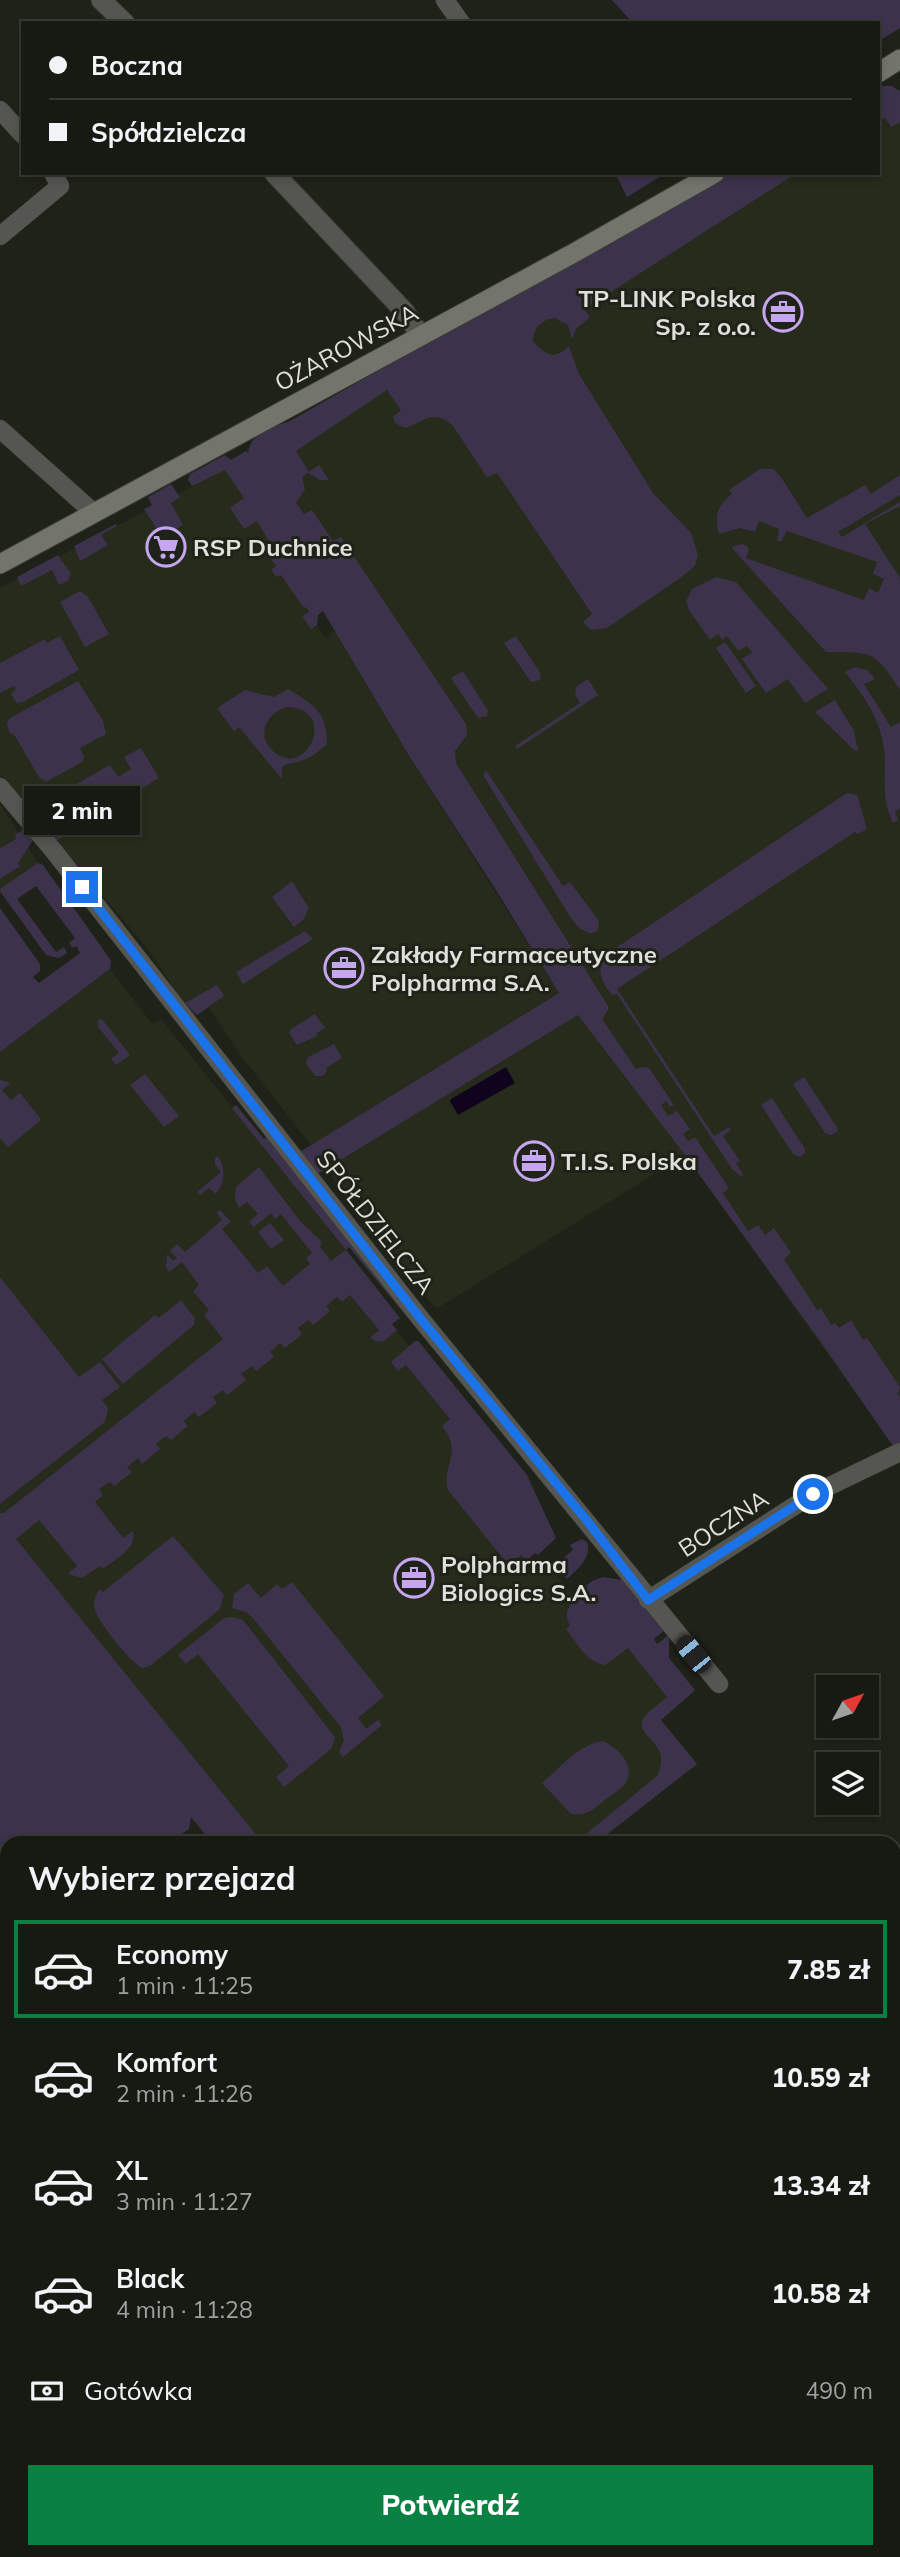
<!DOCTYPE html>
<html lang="pl">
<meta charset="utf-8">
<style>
:root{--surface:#171a12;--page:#20231b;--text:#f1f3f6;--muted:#9ea19f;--line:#363832;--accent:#0b8043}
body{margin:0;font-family:Mulish,sans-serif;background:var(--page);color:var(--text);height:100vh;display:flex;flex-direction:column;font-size:26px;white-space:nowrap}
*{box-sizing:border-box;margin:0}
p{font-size:23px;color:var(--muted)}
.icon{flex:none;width:38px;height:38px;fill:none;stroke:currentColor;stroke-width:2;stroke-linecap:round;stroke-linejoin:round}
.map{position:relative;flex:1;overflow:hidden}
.panel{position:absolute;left:0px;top:1836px;width:901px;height:723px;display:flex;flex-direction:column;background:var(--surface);border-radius:21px 21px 0 0;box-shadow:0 4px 10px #0003,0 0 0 2px var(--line)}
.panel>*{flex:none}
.top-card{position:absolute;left:21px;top:21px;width:859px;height:154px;border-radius:0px;box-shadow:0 4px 10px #0003,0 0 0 2px var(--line);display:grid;align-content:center;height:154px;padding:0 28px;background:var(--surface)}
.needle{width:46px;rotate:50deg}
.buttons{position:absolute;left:816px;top:1675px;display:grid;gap:14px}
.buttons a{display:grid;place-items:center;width:63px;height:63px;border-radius:0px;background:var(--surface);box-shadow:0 4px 10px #0003,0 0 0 2px var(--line);font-size:35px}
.end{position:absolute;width:32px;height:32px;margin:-16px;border:9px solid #1a73e8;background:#fff;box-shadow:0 0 0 4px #fff}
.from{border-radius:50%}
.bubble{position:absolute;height:49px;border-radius:0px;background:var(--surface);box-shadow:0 4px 10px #0003,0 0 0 2px var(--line);font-size:23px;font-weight:800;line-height:49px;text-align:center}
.car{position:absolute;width:21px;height:42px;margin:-21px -10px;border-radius:9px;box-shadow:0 0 5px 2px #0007;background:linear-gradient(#222 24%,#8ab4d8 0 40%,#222 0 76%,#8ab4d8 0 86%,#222 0)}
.top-card b{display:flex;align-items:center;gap:24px;height:66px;font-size:26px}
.top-card b+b{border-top:2px solid var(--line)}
.top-card i{width:18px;height:18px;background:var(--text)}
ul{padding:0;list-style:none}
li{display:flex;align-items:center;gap:21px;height:98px;margin:0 14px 10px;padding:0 14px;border:4px solid transparent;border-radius:0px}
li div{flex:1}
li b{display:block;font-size:26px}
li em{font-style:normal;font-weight:800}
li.active{border-color:var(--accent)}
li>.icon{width:63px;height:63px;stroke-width:1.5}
h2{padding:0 28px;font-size:32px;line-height:84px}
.pay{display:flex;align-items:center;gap:18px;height:77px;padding:0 28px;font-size:26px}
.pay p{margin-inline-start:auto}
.button{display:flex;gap:14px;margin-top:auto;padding:14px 28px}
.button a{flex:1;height:80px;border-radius:0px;background:var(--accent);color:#fff;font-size:28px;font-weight:800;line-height:80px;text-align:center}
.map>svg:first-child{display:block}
.built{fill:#272b1b}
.green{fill:#3d324c;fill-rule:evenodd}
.water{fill:#10031e}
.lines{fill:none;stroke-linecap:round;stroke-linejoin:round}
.minor-casing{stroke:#3a3d33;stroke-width:19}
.tertiary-casing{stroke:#3a3d33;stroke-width:21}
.secondary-casing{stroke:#3a3d33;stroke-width:21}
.minor{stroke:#555651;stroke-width:18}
.tertiary{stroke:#555651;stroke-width:19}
.secondary{stroke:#73756d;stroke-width:19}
.route{stroke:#1a73e8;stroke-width:9}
.labels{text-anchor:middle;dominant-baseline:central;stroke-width:6;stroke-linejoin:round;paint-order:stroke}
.poi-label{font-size:24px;font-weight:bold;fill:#dee0d9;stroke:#1f2218;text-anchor:start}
.street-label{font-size:24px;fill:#dee0d9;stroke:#1f2218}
</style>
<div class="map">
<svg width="900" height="2557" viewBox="0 0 900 2557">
<rect width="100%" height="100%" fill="#1f2218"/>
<path class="built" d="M879,100L900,104V1437L890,1441L685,1155L436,1309L359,1213L368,1205L356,1191L347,1199L336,1185L329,1167L578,1015L251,457L762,173H878Z
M232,465L323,611L318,615L317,625L325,638H330L331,632H336L411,759L559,993L311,1145L242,1057L209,1007L197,1015L178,996L158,963L136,935L0,774V588Z
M0,804L41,867L0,895Z
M110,969L153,1025L161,1019L346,1249L400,1318L392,1324L400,1335L410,1346L419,1341L475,1411L471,1415L528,1559L531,1557L541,1570L548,1564L574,1597L572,1599L579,1607L652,1638L693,1693L661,1720L697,1764L596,1843H250L0,1539V1052Z"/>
<path class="green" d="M612,0H900V28L879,41L878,23H633Z
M879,86H891L900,91V122L891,127L885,118L879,122Z
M615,173H666L627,197Z
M723,173H797L584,309L590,317L577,328L572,339L568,325L555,318C540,320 534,328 533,341C545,356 556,360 569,346L579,374L653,493L691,533L698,555L695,566L683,576L607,628L591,630L583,622L592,614L497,473L488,477L486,476L453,426C433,408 425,421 405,428L395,423L393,417L401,410L387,390L296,451L309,472L319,465L329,480H320L308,473L302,477L305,489L296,503L304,514L312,510L333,541L341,537L466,724L467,735L455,751L456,763L608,1006V1010L602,1019L636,1069L642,1067L649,1068L674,1105L670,1107L666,1101L661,1105L668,1116L677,1111L690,1129L683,1134L688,1141L695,1137L729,1188L723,1193L748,1231L758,1225L765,1235L774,1228L791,1253L784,1259L817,1310L821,1308L831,1325L835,1323L839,1328L851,1320L863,1340L867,1338L900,1387L898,1394L900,1397V1447L895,1449L823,1345L685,1155L578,1015L316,1175L298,1153L559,993L494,887L411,759L323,611L318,615L317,625L311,629L302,616L309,612L306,607L304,608L281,575L276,577L271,570L276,566L265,551L272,546L257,521L244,529L230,508L244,498L225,470L192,486L188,480L190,474L225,455L231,460L246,451L248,453C251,431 275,427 292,420Z
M760,469H773L781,477L807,518L865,485L871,494L900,475V495L838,532L842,537L900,502V506L865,524L900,578V690C874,649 872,653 826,652L731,547L742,544L747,546L749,550L746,558L864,600L869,588L878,593L884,579L873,574L877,562L787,531L781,541H777L779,529L759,521L755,532L740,528L719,534C714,516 717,506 732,494L729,490Z
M171,484L180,497L171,503L183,525L162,537L144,509L152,505L148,497Z
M116,524L117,526L101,535L108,545L80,561L74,546Z
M58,555L71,574L68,581L59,585L52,570L21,586L17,577Z
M716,577L736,582L828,689L805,703L788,679L766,693L742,659L752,652L747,646L738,651L727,636L722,640L718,634L710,640L689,610L686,601L692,589Z
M80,591L88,597L109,634L85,647L60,602Z
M60,636L79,670L23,702L17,703L11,694L16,688L14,686L0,693V663L45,639L47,643Z
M516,636L541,674L540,680L531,682L504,643Z
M725,642L756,686L746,693L716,648Z
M855,667L867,670L875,679L864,684L891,727L900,722V808L895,812L898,820L893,823C880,796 887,777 884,749C880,718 864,696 845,672Z
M463,671L488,711L487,716L478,718L451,678Z
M588,679L598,695L517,749L515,746L580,703L575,694L577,686Z
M78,681L103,721L106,734L80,748L84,757L82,762L46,782L39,777L15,736L9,732L7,723L10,718Z
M288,689C315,706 326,710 327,744C318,752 311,758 300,761C292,764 289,762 282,767V779L239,727L234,731L217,708L245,690L274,697ZM286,707C342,708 304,785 271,749C256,733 268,713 286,707Z
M835,700L854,731L858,751L854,750L815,712Z
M141,748L159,778L56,841L31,810L110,765L118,777L131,769L124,757Z
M486,770L563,886L570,882L599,921L598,930L591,934L579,928L569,915L483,775Z
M847,793L857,795L867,829L858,834L855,832L617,989L714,1136L729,1127L731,1130L723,1136L740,1161L736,1163L743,1174L742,1177L732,1169L617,994L612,995C600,981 594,965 610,952Z
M24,829L33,840L18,863L20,866L0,879V846L1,848L16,839L15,835Z
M38,863L43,865L103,949L111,961L110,969L0,1052V908L40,964V971L33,977L39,983L80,953L76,946L73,948L69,943L75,938L36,886L17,899L56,952L64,947L67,953L59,958L46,955L2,894L0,889Z
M292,881L309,908L303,920L294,927L272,897Z
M305,931L313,939L243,984L236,972Z
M217,985L224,996L197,1015L185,1003Z
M315,1014L325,1028L317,1033V1036L297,1045L289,1033L291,1029Z
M102,1019L130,1055L116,1065L111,1059L119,1053L98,1027V1020Z
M334,1044L342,1058L326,1068L327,1071L323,1076H315L306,1063L308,1057Z
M145,1074L179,1116L164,1127L130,1085Z
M804,1077L838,1129L837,1132L831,1135L825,1133L793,1084Z
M0,1080L11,1083L2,1090L11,1100L20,1093L40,1118V1121L8,1147L0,1138Z
M772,1098L805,1149V1153L800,1157L793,1154L761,1105Z
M236,1105L264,1139L267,1137L407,1311V1317L349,1247L346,1250L400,1318L392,1324L397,1330L384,1341L378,1342L370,1338L379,1330L350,1295L342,1302L337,1297L326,1306L330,1311L313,1325L308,1320L298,1328L302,1334L285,1348L280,1343L270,1352L274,1357L256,1371L252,1366L241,1374L246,1380L227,1395L223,1390L213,1397L217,1403L199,1417L194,1412L184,1421L188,1426L171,1440L166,1436L156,1444L160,1449L142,1464L138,1458L127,1467L132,1472L114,1486L110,1482L99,1489L103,1495L95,1502L123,1538L133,1531C138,1548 115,1559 103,1569L100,1566L82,1578L68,1574L77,1566L39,1520L16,1539L263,1843H191L204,1833L191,1817L189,1829L168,1843H7V1955L0,1960V1513H4L223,1339L204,1315L209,1310L193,1291L199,1285L182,1262L169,1272L166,1267L167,1254L173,1261L177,1258L170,1251L177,1244L185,1252L222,1220L216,1212L220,1210L231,1222L222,1229L258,1273L267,1266L283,1286L310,1264L306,1258L312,1253L281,1214L275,1219L271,1213L254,1227L249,1222L258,1214L247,1202L239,1208L235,1199L236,1187L259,1167L300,1221L322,1242L320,1247L331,1261L346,1250L232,1108Z
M218,1156C226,1170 225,1181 216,1194L209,1188L200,1195L197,1192L221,1172L215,1164V1158Z
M270,1223L284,1240L271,1249L258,1232Z
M0,1277L79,1377L100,1362L120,1387L102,1400L108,1408L105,1422L0,1504Z
M181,1300L195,1319L194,1325L123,1384L102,1359L155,1315L159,1318Z
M415,1341H418L527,1475L556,1538L538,1555L535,1553L526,1561L521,1555L509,1566L448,1490C441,1463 464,1455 442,1426L450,1419L406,1365L398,1371L391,1362Z
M173,1536L224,1595L220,1609L150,1666L142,1668C130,1662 94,1618 94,1605C94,1599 97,1593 100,1589L103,1592Z
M582,1539L587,1542C592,1558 578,1569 567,1579L556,1564L573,1550L570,1545Z
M603,1577L623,1580L665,1630L654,1639L657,1644L669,1635V1658L695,1690L661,1720L697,1764L596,1843H575L657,1776C675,1740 629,1737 645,1716C651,1709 661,1703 667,1697L628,1648L605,1665C586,1662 577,1643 566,1629L570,1626C565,1615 566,1610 574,1601L572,1598L592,1581Z
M292,1582L384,1696L358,1718L366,1729L378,1720L382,1725L343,1757L339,1752L344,1740L340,1726L252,1617L246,1612L232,1608L234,1594L248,1583L261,1598L277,1584L282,1589Z
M232,1617L243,1620L335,1737L331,1749L284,1787L276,1777L289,1766L198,1654L186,1664L178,1655L224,1618Z
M603,1741C618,1747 638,1768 624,1785C620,1790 612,1795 606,1799C594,1809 587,1816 571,1814L542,1783C560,1768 579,1744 603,1741Z
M7,1971V2091L0,2097V1976Z
M0,2177L7,2179V2329L0,2335Z"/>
<path class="water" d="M506,1067L515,1083L458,1115L450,1101L451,1099Z"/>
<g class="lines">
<g class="minor-casing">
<path id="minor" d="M445,0L461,23
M0,110L23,135
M0,236L60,186L53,173
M0,429L94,513
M0,787L53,850L420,1318L719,1684
M648,1600L813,1494L900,1452"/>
</g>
<g class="tertiary-casing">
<path id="tertiary" d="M101,0L125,23
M274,173L405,312L420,335"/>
</g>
<g class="secondary-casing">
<path id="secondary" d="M878,73L900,59
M0,564L572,254L715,173"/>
</g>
<use href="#minor" class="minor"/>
<use href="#tertiary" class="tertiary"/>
<use href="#secondary" class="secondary"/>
</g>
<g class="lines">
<path class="route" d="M82,887L420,1318L588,1522L648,1600L813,1494"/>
</g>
<defs>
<g id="office-ring" transform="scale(2.0125)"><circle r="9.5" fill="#1f2218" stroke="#c6a6f0" stroke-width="1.5"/><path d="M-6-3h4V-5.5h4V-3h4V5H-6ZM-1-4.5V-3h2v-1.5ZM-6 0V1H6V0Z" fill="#c6a6f0"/></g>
<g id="supermarket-ring" transform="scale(2.0125)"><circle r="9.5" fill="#1f2218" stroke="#c6a6f0" stroke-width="1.5"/><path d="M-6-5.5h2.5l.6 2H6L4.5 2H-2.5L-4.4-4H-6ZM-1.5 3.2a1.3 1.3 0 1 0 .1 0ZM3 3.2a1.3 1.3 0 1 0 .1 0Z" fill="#c6a6f0"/></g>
</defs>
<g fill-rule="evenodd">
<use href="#office-ring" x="783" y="312"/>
<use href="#supermarket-ring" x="166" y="547"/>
<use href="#office-ring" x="344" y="968"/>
<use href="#office-ring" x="534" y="1161"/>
<use href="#office-ring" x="414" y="1578"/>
</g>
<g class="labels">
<g class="poi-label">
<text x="756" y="298" text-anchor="end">TP-LINK Polska<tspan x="756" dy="28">Sp. z o.o.</tspan></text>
<text x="193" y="547">RSP Duchnice</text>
<text x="371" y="954">Zakłady Farmaceutyczne<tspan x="371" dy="28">Polpharma S.A.</tspan></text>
<text x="561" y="1161">T.I.S. Polska</text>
<text x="441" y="1564">Polpharma<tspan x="441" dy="28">Biologics S.A.</tspan></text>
</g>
<g class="street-label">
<text transform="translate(346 347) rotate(-28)">OŻAROWSKA</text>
<text transform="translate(376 1222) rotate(52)">SPÓŁDZIELCZA</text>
<text transform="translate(723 1523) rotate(-33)">BOCZNA</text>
</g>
</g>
</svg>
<div class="buttons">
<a><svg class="needle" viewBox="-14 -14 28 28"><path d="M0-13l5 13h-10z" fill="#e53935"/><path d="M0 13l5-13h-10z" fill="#9ea19f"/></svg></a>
<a><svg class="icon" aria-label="layers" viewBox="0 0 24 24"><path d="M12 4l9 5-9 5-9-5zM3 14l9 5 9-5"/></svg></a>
</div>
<i class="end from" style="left:813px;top:1494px"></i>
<i class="end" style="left:82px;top:887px"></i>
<div class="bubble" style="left:24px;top:786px;width:116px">2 min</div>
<i class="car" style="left:693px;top:1654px;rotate:321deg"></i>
<div class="top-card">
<b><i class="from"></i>Boczna</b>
<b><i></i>Spółdzielcza</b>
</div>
<section class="panel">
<h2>Wybierz przejazd</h2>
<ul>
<li class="active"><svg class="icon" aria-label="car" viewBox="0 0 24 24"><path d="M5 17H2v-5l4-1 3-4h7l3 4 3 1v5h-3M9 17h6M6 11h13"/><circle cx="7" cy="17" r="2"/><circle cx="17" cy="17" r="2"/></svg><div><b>Economy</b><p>1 min · 11:25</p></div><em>7.85 zł</em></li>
<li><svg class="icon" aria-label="car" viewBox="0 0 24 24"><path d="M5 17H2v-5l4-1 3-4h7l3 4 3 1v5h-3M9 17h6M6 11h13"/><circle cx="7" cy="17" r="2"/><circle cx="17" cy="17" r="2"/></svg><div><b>Komfort</b><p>2 min · 11:26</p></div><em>10.59 zł</em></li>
<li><svg class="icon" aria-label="car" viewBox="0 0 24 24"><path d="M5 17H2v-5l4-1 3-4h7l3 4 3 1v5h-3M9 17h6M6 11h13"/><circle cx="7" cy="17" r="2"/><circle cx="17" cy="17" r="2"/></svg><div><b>XL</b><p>3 min · 11:27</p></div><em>13.34 zł</em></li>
<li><svg class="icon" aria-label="car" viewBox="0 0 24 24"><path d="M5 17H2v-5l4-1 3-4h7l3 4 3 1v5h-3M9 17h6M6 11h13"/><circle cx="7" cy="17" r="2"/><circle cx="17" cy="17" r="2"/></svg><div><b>Black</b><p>4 min · 11:28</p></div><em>10.58 zł</em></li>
</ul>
<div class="pay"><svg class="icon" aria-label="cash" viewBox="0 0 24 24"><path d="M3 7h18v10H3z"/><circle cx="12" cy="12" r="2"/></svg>Gotówka<p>490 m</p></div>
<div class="button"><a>Potwierdź</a></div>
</section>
</div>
